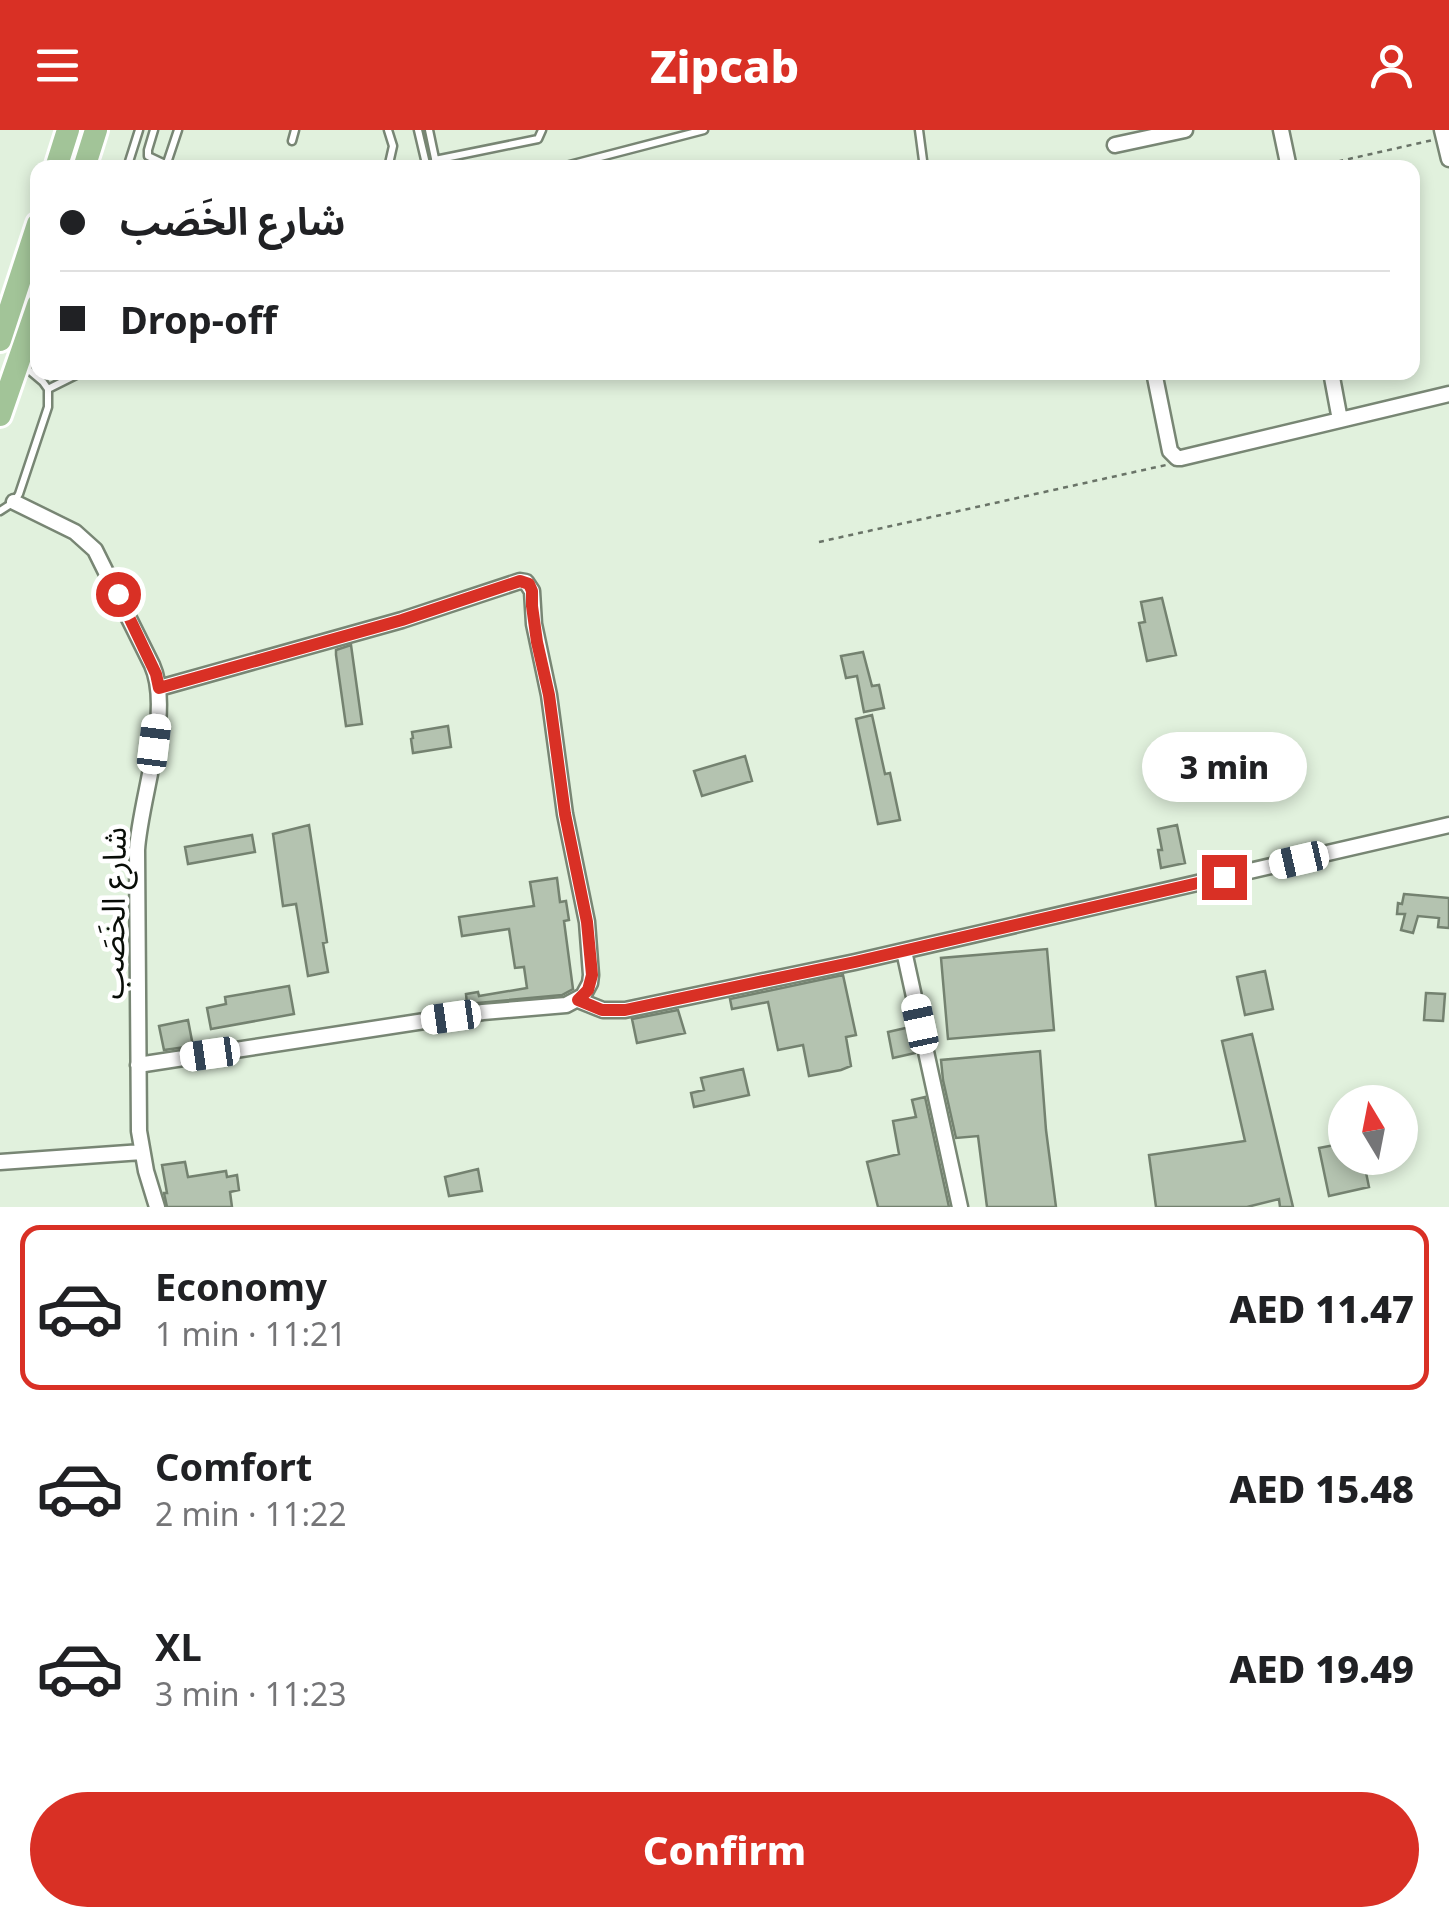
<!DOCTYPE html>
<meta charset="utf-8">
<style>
:root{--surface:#fff;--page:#f6f6f6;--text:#202124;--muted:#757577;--line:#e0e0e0;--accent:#d93025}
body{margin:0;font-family:"Noto Sans","Noto Sans Arabic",sans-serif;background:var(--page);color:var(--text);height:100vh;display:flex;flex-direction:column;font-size:38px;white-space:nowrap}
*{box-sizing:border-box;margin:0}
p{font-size:32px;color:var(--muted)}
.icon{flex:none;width:55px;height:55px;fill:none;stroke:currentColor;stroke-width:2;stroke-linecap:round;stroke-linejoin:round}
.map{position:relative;height:1077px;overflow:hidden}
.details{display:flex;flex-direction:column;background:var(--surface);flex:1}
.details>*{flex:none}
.hud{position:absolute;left:30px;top:30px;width:1390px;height:220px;border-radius:20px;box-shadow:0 5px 15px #0003;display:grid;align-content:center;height:220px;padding:0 30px;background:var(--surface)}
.needle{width:65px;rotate:350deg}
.controls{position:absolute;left:1328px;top:955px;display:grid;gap:20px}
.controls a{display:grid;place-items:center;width:90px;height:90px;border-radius:50%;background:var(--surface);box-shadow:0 5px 15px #0003;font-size:50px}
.end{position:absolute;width:45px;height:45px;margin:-22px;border:12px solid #d93025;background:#fff;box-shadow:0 0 0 5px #fff}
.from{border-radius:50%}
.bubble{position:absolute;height:70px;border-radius:35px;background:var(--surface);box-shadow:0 5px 15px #0003;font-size:32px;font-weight:800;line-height:70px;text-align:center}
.car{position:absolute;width:30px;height:60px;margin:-30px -15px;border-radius:12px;box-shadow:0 0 8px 2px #0007;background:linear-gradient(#fff 24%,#345 0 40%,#fff 0 76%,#345 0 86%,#fff 0)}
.hud b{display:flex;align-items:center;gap:35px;height:95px;font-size:38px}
.hud b+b{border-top:2px solid var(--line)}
.hud i{width:25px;height:25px;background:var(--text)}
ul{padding:18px 0 0;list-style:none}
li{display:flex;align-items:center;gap:30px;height:165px;margin:0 20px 15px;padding:0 10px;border:5px solid transparent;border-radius:20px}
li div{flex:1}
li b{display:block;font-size:38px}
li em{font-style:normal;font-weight:800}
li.selected{border-color:var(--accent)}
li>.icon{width:90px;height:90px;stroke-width:1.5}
.primary-button{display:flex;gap:20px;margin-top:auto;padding:20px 30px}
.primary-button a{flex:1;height:115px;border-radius:60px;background:var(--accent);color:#fff;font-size:40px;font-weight:800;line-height:115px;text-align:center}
header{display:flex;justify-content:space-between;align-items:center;height:130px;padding:0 30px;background:var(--accent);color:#fff;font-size:45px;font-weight:800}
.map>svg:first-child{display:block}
.building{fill:#b4c3b0;stroke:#748270;stroke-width:2.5}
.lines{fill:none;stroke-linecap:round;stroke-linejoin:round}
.service-casing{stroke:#788674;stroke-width:11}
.minor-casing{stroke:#788674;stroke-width:19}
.trunk-casing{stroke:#fff;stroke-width:28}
.path{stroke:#6a7468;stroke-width:2.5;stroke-dasharray:5 5;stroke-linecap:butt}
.service{stroke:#fff;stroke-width:6}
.minor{stroke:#fff;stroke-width:14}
.trunk{stroke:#a2c498;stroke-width:22}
.route{stroke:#d93025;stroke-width:12}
.labels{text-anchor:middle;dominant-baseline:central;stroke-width:9;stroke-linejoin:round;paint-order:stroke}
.street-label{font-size:32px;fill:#080d07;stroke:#fff}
</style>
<header><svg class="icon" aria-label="menu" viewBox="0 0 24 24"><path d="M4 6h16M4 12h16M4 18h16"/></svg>Zipcab<svg class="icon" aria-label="person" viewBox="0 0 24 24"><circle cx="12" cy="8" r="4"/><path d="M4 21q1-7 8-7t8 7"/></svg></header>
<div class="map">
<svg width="1449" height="1077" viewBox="0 0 1449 1077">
<rect width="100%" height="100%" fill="#e1f1dd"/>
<path class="building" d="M1162,468L1176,525L1147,531L1139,493L1145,492L1141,472Z
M351,515L362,594L346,596L336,525V520Z
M863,522L872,556L879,555L884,578L864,582L857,546L846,548L841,526Z
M872,585L885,644L890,643L900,690L878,694L856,589Z
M448,596L451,617L413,623L411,609L413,608L412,602Z
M745,626L752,651L702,666L694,641Z
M309,695L327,812L323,813L328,842L308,846L296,774L283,776L273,704Z
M1177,695L1185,733L1161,738L1158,720H1162L1158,699Z
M252,705L255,722L188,734L185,717Z
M557,748L560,772L566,771L569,790L564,791L573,859L562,865L467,874L466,864L478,862L479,866L527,858L524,837L515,838L509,799L462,806L459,787L534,776L530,752Z
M1404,764L1449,768V798L1438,797L1439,788L1418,786L1413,803L1401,800L1405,784H1397L1398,773L1402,774Z
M1047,819L1054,900L948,909L941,828Z
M1265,841L1273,879L1245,885L1237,847Z
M843,845L856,905L846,907L851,936L841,940L809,946L803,915L778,920L768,872L732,879L730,869Z
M289,856L294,884L211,899L207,878L226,874L225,867Z
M1426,863L1445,864L1443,891L1424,890Z
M678,880L685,903L637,913L632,889Z
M188,890L193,916L164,920L159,896Z
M910,897L915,923L893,928L888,902Z
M1252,904L1293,1077H1280L1279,1069L1247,1077H1156L1149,1025L1245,1011L1222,911Z
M1040,921L1046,1000L1056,1077H987L978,1006L956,1008L943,950L941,930Z
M743,939L749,965L694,977L691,963L704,960L701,948Z
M925,967L949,1077H878L867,1032L899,1024L893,991L916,987L912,970Z
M1345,1013V1028H1363L1369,1057L1329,1066L1319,1018Z
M185,1032L188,1047L226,1041L227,1047L237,1045L239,1060L230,1062L232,1077H167L164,1063H167L162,1035Z
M478,1039L482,1061L449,1066L445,1047Z"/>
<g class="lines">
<g class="service-casing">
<path id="service" d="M154,0L148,20V26L167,35
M388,0L393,16L388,38
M418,0L427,38
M429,0L437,38
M919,0L924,38
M292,11L295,0
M435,30L538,9L542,0
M166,36L178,0
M127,38L139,0
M558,38L704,0
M24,236L43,252L48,259
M48,259L82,242
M0,381L14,372L19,364L48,277V259"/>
</g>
<g class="minor-casing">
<path id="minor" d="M1281,0L1289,38
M1442,0L1449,29
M1115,15L1185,0
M1154,242L1170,321L1177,328H1181L1449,264
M1331,242L1340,290
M14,372L75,402L95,420L152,535C173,581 140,669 137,720L139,1001L146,1041L157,1077
M904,821L960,1077
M578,870L603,880H625L855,832L1449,695
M138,935L483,882L566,875L583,866L590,853L591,845L587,792L565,684L549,565L534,494L532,461L526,452L520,451L402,490L159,558
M0,1032L142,1022"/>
</g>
<g class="trunk-casing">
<path id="trunk" d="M56,38L68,0
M84,38L96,0
M0,210L38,94
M0,285L38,175"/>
</g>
<path class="path" d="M1309,38L1433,10
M819,412L1166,335"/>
<use href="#service" class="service"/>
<use href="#minor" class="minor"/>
<use href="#trunk" class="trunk"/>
</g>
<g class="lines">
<path class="route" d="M118,464L156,544L159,558L402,490L520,451L529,454L532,461V476L537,512L549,565L565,684L587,792L592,845L588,860L578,870L602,880H625L855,832L1224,747"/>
</g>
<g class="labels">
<g class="street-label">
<text transform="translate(112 783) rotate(-89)">شارع الخَصَب</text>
</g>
</g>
</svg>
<div class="controls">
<a><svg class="needle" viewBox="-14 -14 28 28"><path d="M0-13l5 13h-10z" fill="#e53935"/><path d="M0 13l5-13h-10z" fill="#757577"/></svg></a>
</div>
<i class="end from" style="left:118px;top:464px"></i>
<i class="end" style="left:1224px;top:747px"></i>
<div class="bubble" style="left:1142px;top:602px;width:165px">3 min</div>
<i class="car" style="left:154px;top:614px;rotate:7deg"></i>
<i class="car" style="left:1299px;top:730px;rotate:257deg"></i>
<i class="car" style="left:451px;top:887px;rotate:262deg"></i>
<i class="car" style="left:920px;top:894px;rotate:348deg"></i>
<i class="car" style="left:210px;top:924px;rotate:262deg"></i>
<div class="hud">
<b><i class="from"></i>شارع الخَصَب</b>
<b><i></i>Drop-off</b>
</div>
</div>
<section class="details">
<ul>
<li class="selected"><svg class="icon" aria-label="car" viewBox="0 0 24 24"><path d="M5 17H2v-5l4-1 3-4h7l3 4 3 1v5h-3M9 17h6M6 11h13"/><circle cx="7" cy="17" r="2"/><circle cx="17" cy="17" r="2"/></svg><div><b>Economy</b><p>1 min · 11:21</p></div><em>AED 11.47</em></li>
<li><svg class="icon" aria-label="car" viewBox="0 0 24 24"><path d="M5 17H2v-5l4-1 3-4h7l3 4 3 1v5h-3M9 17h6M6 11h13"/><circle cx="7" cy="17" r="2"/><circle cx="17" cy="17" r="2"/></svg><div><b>Comfort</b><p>2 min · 11:22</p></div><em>AED 15.48</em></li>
<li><svg class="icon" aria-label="car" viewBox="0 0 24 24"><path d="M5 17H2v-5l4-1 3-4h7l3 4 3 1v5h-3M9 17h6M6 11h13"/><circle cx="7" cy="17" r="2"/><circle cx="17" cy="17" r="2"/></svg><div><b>XL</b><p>3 min · 11:23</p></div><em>AED 19.49</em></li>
</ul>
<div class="primary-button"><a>Confirm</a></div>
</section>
